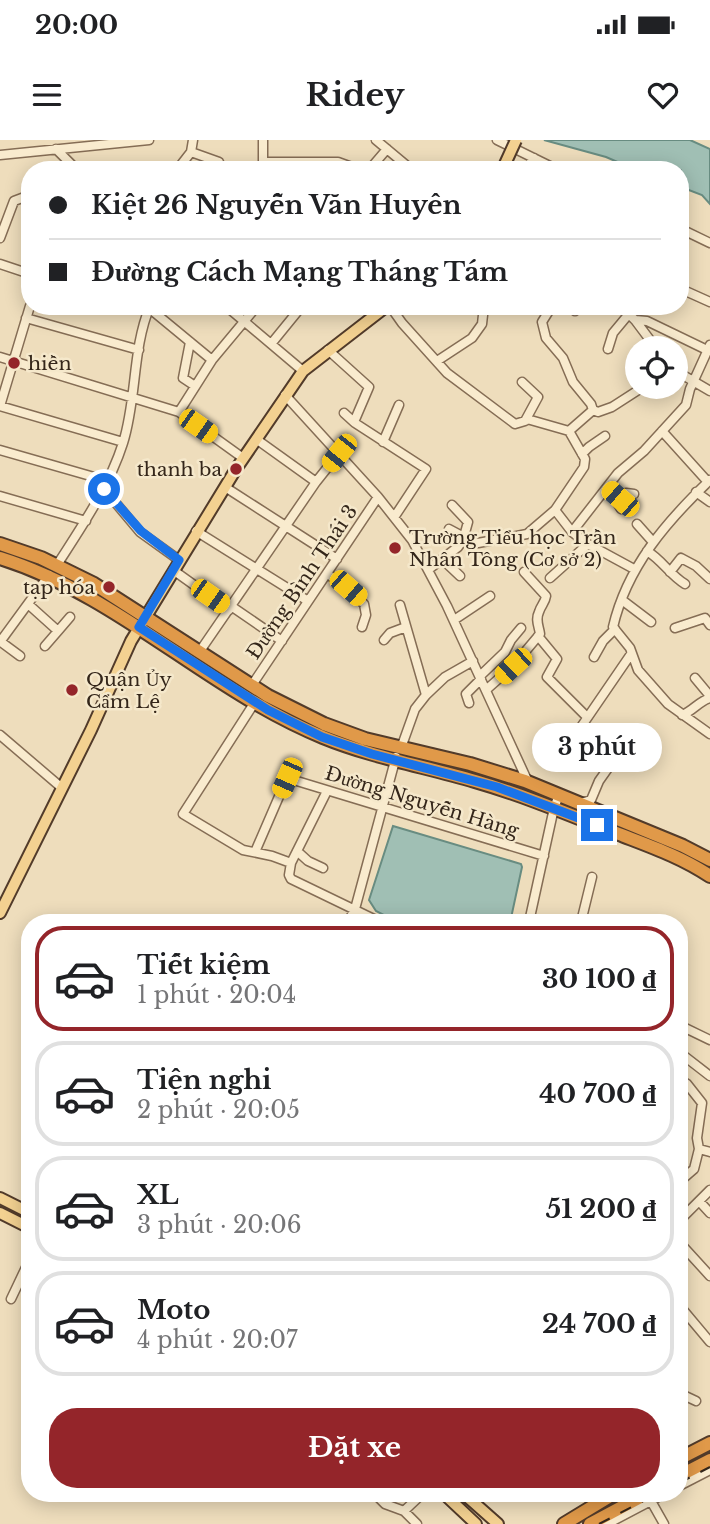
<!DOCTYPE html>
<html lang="vi">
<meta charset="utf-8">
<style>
:root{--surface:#fff;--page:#f2f2f2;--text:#202124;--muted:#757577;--line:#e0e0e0;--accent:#94252a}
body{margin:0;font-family:"Libre Baskerville",serif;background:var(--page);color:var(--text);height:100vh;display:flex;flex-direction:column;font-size:26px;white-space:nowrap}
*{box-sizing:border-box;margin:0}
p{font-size:23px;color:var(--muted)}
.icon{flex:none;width:38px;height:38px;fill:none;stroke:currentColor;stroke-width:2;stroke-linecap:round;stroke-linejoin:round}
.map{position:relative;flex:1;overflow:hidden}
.sheet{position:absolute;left:21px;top:774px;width:667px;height:588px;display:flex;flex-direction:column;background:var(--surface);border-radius:28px;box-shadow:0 4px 18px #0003}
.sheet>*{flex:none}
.guide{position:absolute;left:21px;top:21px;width:668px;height:154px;border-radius:28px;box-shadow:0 4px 18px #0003;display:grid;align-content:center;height:154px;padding:0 28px;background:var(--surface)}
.fabs{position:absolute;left:625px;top:196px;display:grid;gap:14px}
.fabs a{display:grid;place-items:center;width:63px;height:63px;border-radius:50%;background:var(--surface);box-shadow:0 4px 18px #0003;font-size:35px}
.end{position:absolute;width:32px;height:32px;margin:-16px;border:9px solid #1a73e8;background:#fff;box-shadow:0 0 0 4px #fff}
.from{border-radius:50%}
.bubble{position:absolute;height:49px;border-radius:24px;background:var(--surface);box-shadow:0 4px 18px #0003;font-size:23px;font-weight:700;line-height:49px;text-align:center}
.car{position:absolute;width:21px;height:42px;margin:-21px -10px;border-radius:9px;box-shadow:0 0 5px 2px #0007;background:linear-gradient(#f5c518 24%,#345 0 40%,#f5c518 0 76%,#345 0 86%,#f5c518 0)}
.guide b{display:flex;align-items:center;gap:24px;height:66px;font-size:26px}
.guide b+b{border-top:2px solid var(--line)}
.guide i{width:18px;height:18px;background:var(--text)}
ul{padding:12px 0 0;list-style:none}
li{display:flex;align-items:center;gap:21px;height:105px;margin:0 14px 10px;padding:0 14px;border:4px solid var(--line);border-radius:28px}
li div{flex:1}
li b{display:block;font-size:26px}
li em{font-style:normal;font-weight:700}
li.active{border-color:var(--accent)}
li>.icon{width:63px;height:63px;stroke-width:1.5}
.button{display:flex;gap:14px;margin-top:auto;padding:14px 28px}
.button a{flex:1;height:80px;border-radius:28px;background:var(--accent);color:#fff;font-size:28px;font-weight:700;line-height:80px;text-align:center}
.status{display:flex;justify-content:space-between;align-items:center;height:49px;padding:0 35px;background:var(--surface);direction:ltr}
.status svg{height:19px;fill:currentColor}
header{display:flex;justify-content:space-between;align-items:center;height:91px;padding:0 28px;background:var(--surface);font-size:32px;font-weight:700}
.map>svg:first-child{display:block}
.water{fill:#a0bfb4;stroke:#688c81;stroke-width:2}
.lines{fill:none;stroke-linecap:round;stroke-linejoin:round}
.minor-casing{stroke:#856d55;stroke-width:11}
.major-casing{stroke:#523b2a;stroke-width:14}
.highway-casing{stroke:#523b2a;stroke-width:16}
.minor{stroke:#f9ebce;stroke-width:8}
.major{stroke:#f3d191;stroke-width:10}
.highway{stroke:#e09949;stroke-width:12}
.rail{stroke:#34261a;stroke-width:2;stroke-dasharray:12 12;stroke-linecap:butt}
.major-bridge-casing{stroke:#523b2a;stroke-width:14;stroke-linecap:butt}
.major-bridge{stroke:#f3d191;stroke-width:10}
.route{stroke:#1a73e8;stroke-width:9}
.poi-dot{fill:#94252a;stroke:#f5e8cb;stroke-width:2.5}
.labels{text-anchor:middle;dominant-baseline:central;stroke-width:5;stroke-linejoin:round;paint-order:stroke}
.poi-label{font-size:19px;fill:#34261a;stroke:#f5e8cb;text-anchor:start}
.street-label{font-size:19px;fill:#34261a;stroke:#f5e8cb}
</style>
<div class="status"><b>20:00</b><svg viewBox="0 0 49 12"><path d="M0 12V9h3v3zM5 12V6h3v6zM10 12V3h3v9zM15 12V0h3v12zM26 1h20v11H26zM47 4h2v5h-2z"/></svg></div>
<header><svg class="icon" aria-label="menu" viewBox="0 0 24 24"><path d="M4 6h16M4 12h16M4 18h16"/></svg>Ridey<svg class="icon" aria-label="heart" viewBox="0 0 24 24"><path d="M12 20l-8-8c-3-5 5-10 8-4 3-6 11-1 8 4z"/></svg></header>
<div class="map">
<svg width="710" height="1384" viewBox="0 0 710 1384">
<rect width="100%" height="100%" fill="#eeddbc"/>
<path class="water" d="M544,0H690L710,9V64L702,55L681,47V30H636L606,17Z
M393,686L521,724L522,727L511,778L517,782H397L376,771L369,760Z"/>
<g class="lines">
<g class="minor-casing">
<path id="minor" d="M376,0L412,30
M497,0L558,30
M56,9L77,30
M191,12L219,22L221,30
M0,15L149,0
M263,22H338L360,30
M177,30L191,12L193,0
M258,30L263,22V0
M369,30L387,9
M525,30L534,18
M681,89L710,103
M0,98L14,61L30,55
M0,124L30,134
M681,149L710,162
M30,166L0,266L123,302
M141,166L149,168L212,220
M226,166L303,231
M390,166L402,183L447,233L515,284L525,281L538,257L522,242
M552,166L542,182L546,198L563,218L573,242L591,264L593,270
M570,166L575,171
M620,166L635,180L656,208
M26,178L139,210
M635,180L647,181L709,211
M190,202L183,238L195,246
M271,204L302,166
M608,209L613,193L628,175
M328,210L369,247L354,282
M0,217L179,272L243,318
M437,221L472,198L482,184L484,166
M676,231L710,251
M285,255L378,357L412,400L447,466L528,642
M593,270L598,272L612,267L643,247
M179,272L212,220L257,166
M344,273L355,283L426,329L395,376
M527,279L569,291
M569,291L593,270
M662,291L708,342
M256,299L316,342
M383,302L399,265
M0,310L108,341
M582,314L589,307L605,296
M710,340C666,382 627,427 613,487L630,508L638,530L668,564L710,594
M225,347L337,419
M608,348L620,359L618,364L621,369
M104,349L140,392L179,420
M696,352L710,362
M0,356L86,381
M620,359L626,353L634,354
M452,365L468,382L463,400
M555,370L572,392L588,404L634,429
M637,384L653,402
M449,389L464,397
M196,391L308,461
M572,392L618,333L644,311L686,265L690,249L710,205
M647,411C662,420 670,435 685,444
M442,419L460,436
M57,425C82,386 109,347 123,303C137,259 132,209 150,166
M429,429L458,407L463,400L478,403L527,394L555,370L584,327L585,319L569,291
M173,430L229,470
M670,432L681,418L696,426L710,439
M327,433L364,464L366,475L362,487
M550,438L588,404
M622,460L651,482
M28,464L58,491L45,506
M400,465L426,555L415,569L401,608
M231,466L282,501
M454,480L490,456
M675,488L705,478L710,485
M58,491L70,477
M538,496L557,519L547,537L587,577
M384,500L390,493L406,487
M0,502L49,435
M1,502L20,516
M200,511L316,342L339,313
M594,517L603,501L615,489
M480,536L505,512L511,500L521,488
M695,538L710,556
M252,545L378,357
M486,550L513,526L540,494C539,486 535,480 539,472C541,465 545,463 546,456L524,432
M426,555L445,537L473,521
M255,562L183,674L243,710L272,716L291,723
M469,563L466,554L481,539
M682,575C693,571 699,561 710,558
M0,595L62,648
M327,651L291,723L289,735L291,739L380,782
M580,663L591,660L599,641L618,614L581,587L631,514
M297,711L308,721L323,728
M255,712L287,638L544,716
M348,782L355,769L396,617
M529,782L554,668L559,655
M581,782L592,737
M679,885L710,900
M679,912L710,936
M679,939L687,944L702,963L697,998L699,1009
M679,1042L694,1029L699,1009L710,1012
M699,1061L710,1073
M679,1081L710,1050
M679,1102L710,1136
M11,1159L30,1119
M679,1165L710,1202
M679,1253L696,1261
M679,1346L710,1330
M374,1353L385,1364L404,1371L417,1384
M651,1361L664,1384
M404,1371L423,1353
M607,1384L666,1353"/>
</g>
<g class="major-casing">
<path id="major" d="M0,773L91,590L131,501L236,329L303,231L387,166
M0,1058L30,1073
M0,1073L30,1088
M443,1353L476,1384
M463,1353L498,1384"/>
</g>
<g class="highway-casing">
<path id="highway" d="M0,404L41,418L94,444L268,556L324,584L365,599L470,624L525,641L683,706L710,720
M0,418C119,455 208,550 323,597C372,617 424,626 475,641C524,655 571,675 619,694C650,706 682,717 710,736
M679,1319L710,1303
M679,1336L710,1320
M564,1384L615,1353
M590,1384L648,1353"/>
</g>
<use href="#minor" class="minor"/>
<use href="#major" class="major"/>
<use href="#highway" class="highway"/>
<path class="rail" d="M679,1343L710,1327
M599,1384L659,1353"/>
<g class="major-bridge-casing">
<path id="major-bridge" d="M505,24L516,0"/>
</g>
<use href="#major-bridge" class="major-bridge"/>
</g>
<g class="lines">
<path class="route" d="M104,349L141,391L179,420L139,487L268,570L322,597L372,614L497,647L597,685"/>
</g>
<g class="poi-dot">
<circle cx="14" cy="223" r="7"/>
<circle cx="236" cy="329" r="7"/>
<circle cx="395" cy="408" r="7"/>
<circle cx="109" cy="447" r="7"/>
<circle cx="72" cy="550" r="7"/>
</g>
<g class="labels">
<g class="poi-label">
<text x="28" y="223">hiền</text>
<text x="222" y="329" text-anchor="end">thanh ba</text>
<text x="409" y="397">Trường Tiểu học Trần<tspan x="409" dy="22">Nhân Tông (Cơ sở 2)</tspan></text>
<text x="95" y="447" text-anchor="end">tạp hóa</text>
<text x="86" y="539">Quận Ủy<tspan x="86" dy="22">Cẩm Lệ</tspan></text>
</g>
<g class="street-label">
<text transform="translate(302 442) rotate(-56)">Đường Bình Thái 3</text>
<text transform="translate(422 662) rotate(17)">Đường Nguyễn Hàng</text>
</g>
</g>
</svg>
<div class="fabs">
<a><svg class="icon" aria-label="locate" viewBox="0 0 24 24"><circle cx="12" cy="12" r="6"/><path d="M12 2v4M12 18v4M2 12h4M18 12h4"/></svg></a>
</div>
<i class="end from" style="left:104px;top:349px"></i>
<i class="end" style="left:597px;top:685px"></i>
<div class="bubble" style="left:532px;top:583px;width:130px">3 phút</div>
<i class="car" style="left:198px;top:286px;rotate:125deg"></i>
<i class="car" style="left:339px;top:313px;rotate:219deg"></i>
<i class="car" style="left:620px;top:359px;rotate:311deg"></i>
<i class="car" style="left:348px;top:448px;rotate:131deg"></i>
<i class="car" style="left:210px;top:456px;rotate:125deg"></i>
<i class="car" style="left:513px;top:526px;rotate:227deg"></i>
<i class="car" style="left:287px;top:638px;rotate:204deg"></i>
<div class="guide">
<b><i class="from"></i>Kiệt 26 Nguyễn Văn Huyên</b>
<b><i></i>Đường Cách Mạng Tháng Tám</b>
</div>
<section class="sheet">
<ul>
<li class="active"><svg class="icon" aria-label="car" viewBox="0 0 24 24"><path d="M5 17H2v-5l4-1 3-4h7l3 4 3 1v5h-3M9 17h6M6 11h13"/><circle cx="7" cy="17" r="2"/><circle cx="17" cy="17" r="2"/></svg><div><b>Tiết kiệm</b><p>1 phút · 20:04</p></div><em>30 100 ₫</em></li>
<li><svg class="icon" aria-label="car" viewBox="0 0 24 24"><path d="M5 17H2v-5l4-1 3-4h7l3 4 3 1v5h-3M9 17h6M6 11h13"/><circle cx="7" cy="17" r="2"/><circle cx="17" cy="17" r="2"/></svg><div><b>Tiện nghi</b><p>2 phút · 20:05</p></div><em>40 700 ₫</em></li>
<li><svg class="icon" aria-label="car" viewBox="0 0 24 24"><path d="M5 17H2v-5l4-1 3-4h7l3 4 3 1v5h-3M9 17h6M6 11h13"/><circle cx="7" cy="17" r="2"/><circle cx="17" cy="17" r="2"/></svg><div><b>XL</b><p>3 phút · 20:06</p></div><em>51 200 ₫</em></li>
<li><svg class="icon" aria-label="car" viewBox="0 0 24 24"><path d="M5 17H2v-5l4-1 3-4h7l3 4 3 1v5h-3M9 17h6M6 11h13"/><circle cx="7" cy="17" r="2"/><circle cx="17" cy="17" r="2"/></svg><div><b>Moto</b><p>4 phút · 20:07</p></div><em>24 700 ₫</em></li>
</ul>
<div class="button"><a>Đặt xe</a></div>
</section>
</div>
